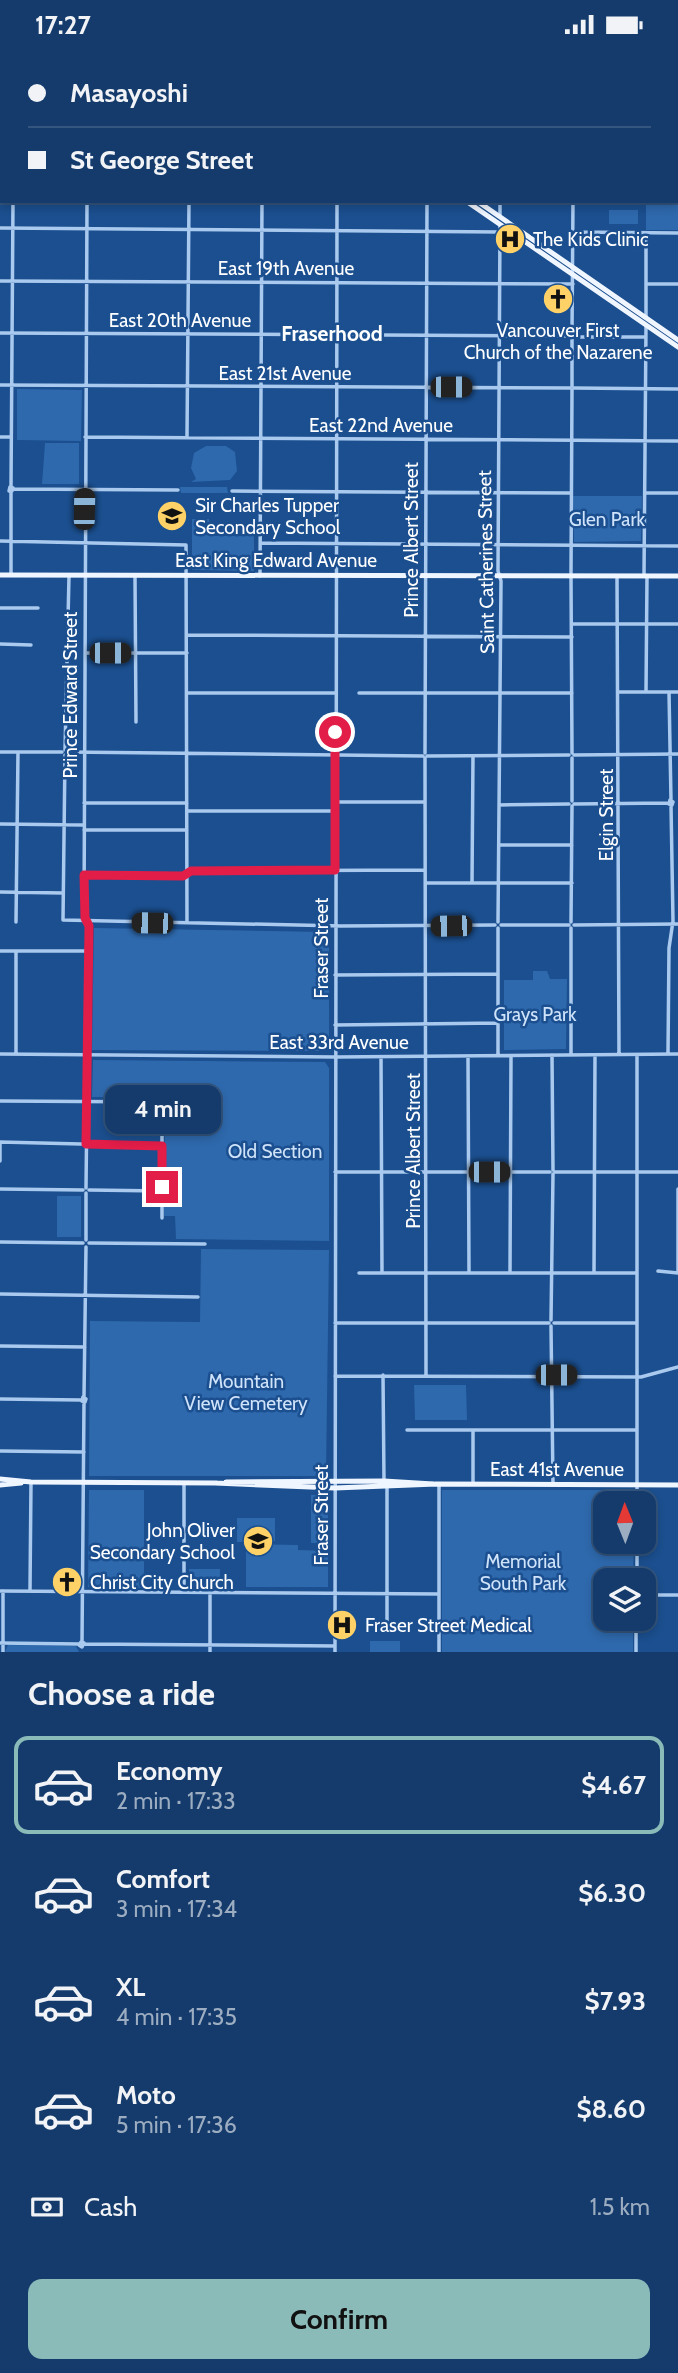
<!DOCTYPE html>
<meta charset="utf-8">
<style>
:root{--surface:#143b6b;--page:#214673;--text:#f1f3f6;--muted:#9dadc1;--line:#33557e;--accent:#8bbbb9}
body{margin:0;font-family:Cabin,sans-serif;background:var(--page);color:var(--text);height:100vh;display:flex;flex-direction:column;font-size:26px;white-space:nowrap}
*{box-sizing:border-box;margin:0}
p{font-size:23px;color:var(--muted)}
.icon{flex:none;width:38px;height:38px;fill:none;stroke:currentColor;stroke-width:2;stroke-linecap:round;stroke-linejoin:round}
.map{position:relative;height:1603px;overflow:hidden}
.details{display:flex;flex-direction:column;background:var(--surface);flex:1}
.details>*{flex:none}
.banner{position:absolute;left:0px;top:0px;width:679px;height:154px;box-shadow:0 4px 10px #0003,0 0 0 2px var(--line);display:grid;align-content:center;height:154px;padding:0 28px;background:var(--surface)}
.needle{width:46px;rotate:359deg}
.tools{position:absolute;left:593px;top:1442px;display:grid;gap:14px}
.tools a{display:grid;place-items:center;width:63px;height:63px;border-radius:14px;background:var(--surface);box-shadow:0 4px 10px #0003,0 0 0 2px var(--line);font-size:35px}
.end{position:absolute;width:32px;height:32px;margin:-16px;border:9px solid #e11d48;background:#fff;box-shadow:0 0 0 4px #fff}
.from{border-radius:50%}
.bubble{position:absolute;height:49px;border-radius:14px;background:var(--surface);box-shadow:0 4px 10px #0003,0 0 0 2px var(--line);font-size:23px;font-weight:700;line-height:49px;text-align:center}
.car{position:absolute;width:21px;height:42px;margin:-21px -10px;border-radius:9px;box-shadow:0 0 5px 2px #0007;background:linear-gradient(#222 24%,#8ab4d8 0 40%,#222 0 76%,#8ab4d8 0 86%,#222 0)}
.banner b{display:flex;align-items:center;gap:24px;height:66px;font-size:26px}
.banner b+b{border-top:2px solid var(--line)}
.banner i{width:18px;height:18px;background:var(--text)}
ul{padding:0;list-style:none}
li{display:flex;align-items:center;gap:21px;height:98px;margin:0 14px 10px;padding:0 14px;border:4px solid transparent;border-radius:14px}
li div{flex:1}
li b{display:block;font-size:26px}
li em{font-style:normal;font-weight:700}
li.selected{border-color:var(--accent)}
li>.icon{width:63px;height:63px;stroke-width:1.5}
h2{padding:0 28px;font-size:32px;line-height:84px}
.pay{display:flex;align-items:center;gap:18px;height:77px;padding:0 28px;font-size:26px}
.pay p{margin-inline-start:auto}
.button{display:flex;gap:14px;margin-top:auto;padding:14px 28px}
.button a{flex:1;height:80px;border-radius:14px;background:var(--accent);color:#111;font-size:28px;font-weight:700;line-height:80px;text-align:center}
.status{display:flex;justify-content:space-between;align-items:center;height:49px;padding:0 35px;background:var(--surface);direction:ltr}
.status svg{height:19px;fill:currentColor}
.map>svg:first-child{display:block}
.green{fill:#2e69ad}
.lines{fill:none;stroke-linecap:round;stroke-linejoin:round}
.minor{stroke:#a9c9ee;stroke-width:3.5}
.major{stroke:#f0f6ff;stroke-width:5}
.route{stroke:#e11d48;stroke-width:9}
.labels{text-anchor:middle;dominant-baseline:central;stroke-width:5;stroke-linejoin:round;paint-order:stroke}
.poi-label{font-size:19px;fill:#fff;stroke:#1b4f8f;text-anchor:start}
.street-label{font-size:19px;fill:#fff;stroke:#1b4f8f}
.park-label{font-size:19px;fill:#cfe3fa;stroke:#1b4f8f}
.neighbourhood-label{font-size:21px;font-weight:bold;fill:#fff;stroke:#1b4f8f}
</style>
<div class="status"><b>17:27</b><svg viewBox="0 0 49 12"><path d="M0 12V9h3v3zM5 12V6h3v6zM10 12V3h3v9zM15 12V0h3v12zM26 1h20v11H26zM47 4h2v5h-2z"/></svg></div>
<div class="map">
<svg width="678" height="1603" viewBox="0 0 678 1603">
<rect width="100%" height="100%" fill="#1b4f8f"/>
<path class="green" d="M678,133V181H646V152H677Z
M609,161H638V175H609Z
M17,340L82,341L81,392L17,391Z
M45,394H79V435H42Z
M206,397H226L235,403L237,422L230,431L191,433L196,430L191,419L194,404Z
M180,438H227L228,444H181Z
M573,447H642L641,492L574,493Z
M192,470H209V487H254V522L192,521Z
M94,879L326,883L329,885V997L325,1002L92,1001Z
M533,922H547L550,930H567L566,1000L504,1001V931H533Z
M93,1011L325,1013L329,1019V1192L176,1190L175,1167H164L165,1049L92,1048Z
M57,1147H81V1188H57Z
M201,1200L329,1201L326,1427H89L90,1272L200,1273Z
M414,1336H466L467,1371H415Z
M89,1441H144V1539L88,1538Z
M442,1441H633L634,1454H606V1493H634L633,1531H606V1570H633V1603H442Z
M311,1446H328V1494H311Z
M237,1469H275V1492L237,1493Z
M246,1495L298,1496V1501L328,1502V1538H246Z
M189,1520H220V1538H189Z
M370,1592H400V1603H370Z
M8,1596L76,1597L79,1603H5Z"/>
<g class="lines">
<path class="minor" d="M580,0V2
M653,0V2
M14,2V0
M88,2V0
M361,2V0
M507,2V0
M0,23H2
M677,50H678
M0,75H2
M677,79H678
M0,127H2
M677,132H678
M500,168V152
M0,179L500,183
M573,183L678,184
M0,232L573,235
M646,235H678
M646,269V184
M0,284L570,287
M572,285L573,152
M575,288H646
M0,336L570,339
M572,337V290
M574,339L678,340
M0,388H11
M85,388L678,392
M187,388L189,152
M10,438L13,439L12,442H9Z
M11,438L13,152
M13,440L178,441
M232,442L571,444
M645,444H678
M0,492L186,496L187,874
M260,494L678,497
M571,524L572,341
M11,526V443
M135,527L136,673
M260,527L262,152
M617,527L619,1006
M644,527L646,277
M571,529L572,704
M0,559H38
M572,575H678
M187,586L572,588
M0,595L31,596
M85,604H187
M619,643H678
M646,643L647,527
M669,643L671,751
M187,644H335
M359,644H572
M65,701L69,527
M0,703H62
M67,703L423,707
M425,704L427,152
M65,706L63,871L341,877L495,876
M574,706L678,705
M427,707L569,706
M425,709L426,1327
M572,709V752
M670,751L673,753L672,756L669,755Z
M335,753H425
M84,754H187
M574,755L668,754
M499,756L569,755
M187,762H335
M0,775L84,776
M84,781H187
M499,796H572
M84,826L183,827L192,822L425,821
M425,834H572
M472,834L473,707
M0,843L63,844
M16,873L18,703
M498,873L501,532L498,522L500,176
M571,873L572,757
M501,876H569
M574,876L678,875
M0,902H88
M335,926L498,925
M335,976L498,974
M0,1005L336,1008L678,1005
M16,1005V902
M668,1005L669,899L673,872L671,756
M498,1006V879
M552,1006L553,1121
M571,1006V879
M637,1006V1454
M468,1007L469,1223
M381,1008L382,1224
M0,1052L162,1053V1169
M0,1093L162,1097
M0,1112V1093
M335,1123H550
M555,1123H678
M86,1139L89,877L84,868L87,152
M0,1140L83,1141
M89,1141L162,1142
M86,1191V1144
M0,1193L83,1194
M89,1194L205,1195
M658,1222L678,1224
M510,1223L511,1007
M359,1224H637
M594,1224L595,1006
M678,1224V1140
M0,1245L198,1248
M551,1271L553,1125
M335,1274H549
M554,1274H637
M551,1277L553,1436
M0,1297L85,1298
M383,1326L384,1432
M335,1327L641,1328L678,1318
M83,1348L86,1350L85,1353L82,1352Z
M84,1348L86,1198
M0,1350L81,1351
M407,1381H636
M473,1381V1435
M0,1402L84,1403
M637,1531V1493
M0,1542L439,1545
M30,1542L31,1433
M184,1543V1434
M210,1543V1603
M644,1546H678
M387,1580V1439
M81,1593L84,1594L82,1598L79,1596Z
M82,1593L84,1353
M0,1594L79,1595
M84,1595L335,1597
M3,1603V1542
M335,1603L337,152
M439,1603V1435
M636,1603V1570"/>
<path class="major" d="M207,0L210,2
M217,0L219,2
M466,152L678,298
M477,152L678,291
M0,526L678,527
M553,527H587
M0,1430L31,1433L217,1434
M226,1433L384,1432L433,1435
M215,1434L335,1439L436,1435L678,1436
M0,1436L21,1434"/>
</g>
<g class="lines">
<path class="route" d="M162,1138V1097L86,1095L89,877L85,869L84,826L183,827L191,822L335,821V683"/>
</g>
<defs>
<g id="hospital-disc" transform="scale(1.575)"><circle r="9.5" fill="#ffd166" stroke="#1b4f8f"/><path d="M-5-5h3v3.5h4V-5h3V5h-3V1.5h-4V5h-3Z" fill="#111"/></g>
<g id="church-disc" transform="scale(1.575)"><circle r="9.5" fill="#ffd166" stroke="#1b4f8f"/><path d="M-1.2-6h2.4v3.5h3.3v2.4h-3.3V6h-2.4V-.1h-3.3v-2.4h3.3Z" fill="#111"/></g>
<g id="school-disc" transform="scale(1.575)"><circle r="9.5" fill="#ffd166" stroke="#1b4f8f"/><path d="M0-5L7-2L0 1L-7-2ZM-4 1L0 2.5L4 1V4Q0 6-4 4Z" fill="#111"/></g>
</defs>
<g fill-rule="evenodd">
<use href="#hospital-disc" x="510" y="190"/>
<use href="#church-disc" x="558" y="250"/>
<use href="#school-disc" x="172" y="467"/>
<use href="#school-disc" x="258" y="1492"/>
<use href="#church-disc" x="67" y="1533"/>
<use href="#hospital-disc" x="342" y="1576"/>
</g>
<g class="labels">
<g class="poi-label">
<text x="533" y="190">The Kids Clinic</text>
<text x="558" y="281" text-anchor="middle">Vancouver First<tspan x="558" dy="22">Church of the Nazarene</tspan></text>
<text x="195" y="456">Sir Charles Tupper<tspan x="195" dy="22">Secondary School</tspan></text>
<text x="235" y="1481" text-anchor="end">John Oliver<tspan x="235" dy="22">Secondary School</tspan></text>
<text x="90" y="1533">Christ City Church</text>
<text x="365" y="1576">Fraser Street Medical</text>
</g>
<g class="street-label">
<text x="286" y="219">East 19th Avenue</text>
<text x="180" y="271">East 20th Avenue</text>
<text x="285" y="324">East 21st Avenue</text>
<text x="381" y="376">East 22nd Avenue</text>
<text transform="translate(411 491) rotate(-90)">Prince Albert Street</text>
<text x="276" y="511">East King Edward Avenue</text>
<text transform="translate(486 513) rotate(-91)">Saint Catherines Street</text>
<text transform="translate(70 646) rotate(-90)">Prince Edward Street</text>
<text transform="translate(606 766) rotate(-90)">Elgin Street</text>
<text transform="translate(321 899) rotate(-90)">Fraser Street</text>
<text x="339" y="993">East 33rd Avenue</text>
<text transform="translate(413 1102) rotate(-90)">Prince Albert Street</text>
<text x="557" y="1420">East 41st Avenue</text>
<text transform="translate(321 1466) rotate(-90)">Fraser Street</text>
</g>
<g class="park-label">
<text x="607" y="470">Glen Park</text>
<text x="535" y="965">Grays Park</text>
<text x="275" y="1102">Old Section</text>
<text x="246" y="1332">Mountain<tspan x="246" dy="22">View Cemetery</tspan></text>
<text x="523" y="1512">Memorial<tspan x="523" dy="22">South Park</tspan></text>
</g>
<g class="neighbourhood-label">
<text x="332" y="284">Fraserhood</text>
</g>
</g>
</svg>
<div class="tools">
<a><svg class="needle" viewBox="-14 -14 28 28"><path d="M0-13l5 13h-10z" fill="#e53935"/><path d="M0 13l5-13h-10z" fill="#9dadc1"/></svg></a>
<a><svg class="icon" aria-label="layers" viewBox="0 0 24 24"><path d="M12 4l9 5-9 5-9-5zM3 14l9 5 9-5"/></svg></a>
</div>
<i class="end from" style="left:335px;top:683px"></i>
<i class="end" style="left:162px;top:1138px"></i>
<div class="bubble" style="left:105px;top:1036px;width:116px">4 min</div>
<i class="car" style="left:451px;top:338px;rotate:90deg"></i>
<i class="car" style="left:84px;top:460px;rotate:1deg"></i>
<i class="car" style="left:110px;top:604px;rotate:90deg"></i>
<i class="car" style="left:152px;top:874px;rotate:271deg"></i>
<i class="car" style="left:451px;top:877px;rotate:269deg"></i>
<i class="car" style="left:489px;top:1123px;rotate:90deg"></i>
<i class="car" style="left:556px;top:1326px;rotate:90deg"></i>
<div class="banner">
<b><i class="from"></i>Masayoshi</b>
<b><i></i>St George Street</b>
</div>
</div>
<section class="details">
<h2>Choose a ride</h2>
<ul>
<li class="selected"><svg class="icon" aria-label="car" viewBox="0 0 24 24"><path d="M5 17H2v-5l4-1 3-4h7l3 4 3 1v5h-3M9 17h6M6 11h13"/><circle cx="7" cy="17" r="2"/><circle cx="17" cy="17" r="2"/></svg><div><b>Economy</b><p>2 min · 17:33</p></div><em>$4.67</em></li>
<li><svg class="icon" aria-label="car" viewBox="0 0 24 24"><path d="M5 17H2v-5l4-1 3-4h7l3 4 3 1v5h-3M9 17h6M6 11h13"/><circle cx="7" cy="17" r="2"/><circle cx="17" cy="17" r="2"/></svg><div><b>Comfort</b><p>3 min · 17:34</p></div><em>$6.30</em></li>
<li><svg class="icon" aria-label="car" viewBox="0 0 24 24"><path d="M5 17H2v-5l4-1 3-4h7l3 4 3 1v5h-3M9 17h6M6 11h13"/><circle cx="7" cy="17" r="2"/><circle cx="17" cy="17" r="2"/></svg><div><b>XL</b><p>4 min · 17:35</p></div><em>$7.93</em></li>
<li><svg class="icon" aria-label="car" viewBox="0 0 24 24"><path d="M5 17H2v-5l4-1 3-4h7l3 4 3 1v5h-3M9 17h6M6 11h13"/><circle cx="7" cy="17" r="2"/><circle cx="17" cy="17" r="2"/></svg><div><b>Moto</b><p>5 min · 17:36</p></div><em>$8.60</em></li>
</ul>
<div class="pay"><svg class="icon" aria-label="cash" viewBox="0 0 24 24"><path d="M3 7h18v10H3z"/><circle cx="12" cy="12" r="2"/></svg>Cash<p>1.5 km</p></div>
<div class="button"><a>Confirm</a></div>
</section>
